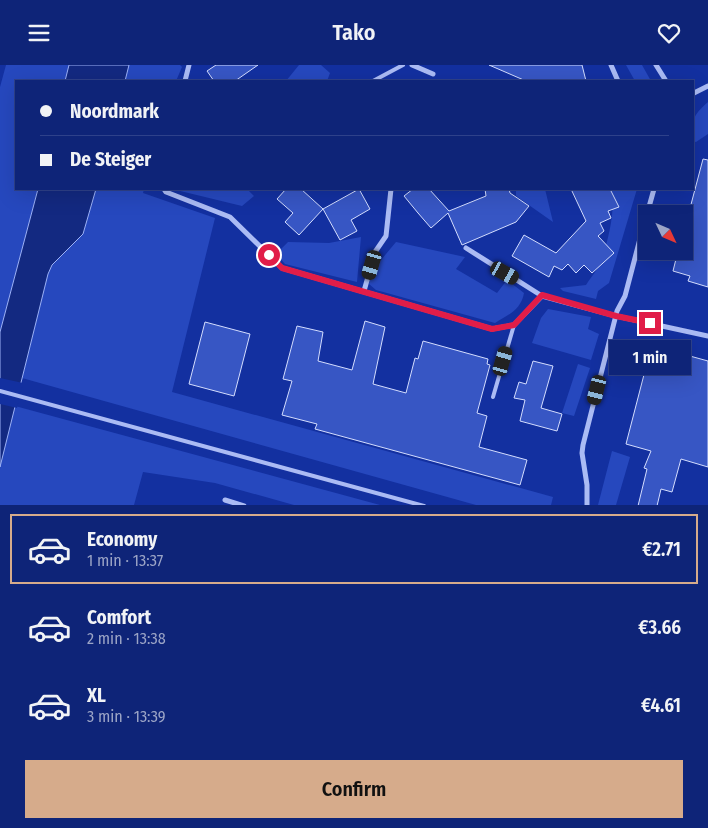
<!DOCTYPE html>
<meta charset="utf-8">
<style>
:root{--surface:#0e2478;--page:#1c3080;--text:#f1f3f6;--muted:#9ba4c6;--line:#2e418a;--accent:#d6ab8b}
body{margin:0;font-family:"Fira Sans Condensed",sans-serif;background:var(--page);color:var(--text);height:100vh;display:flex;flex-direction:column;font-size:19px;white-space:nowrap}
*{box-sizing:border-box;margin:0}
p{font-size:16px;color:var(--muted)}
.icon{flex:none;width:28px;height:28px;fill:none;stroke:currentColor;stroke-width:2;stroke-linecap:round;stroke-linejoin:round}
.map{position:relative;height:440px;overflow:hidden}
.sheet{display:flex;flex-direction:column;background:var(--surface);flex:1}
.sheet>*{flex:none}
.top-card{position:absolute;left:15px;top:15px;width:679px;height:110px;border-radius:0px;box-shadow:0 5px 20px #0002,0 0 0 1px var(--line);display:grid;align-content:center;height:110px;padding:0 25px;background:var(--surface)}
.needle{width:32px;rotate:134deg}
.fabs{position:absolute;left:638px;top:140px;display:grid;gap:10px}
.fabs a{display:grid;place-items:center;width:55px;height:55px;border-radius:0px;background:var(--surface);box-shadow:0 5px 20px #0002,0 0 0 1px var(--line);font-size:25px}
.end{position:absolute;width:22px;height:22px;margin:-11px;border:6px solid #e11d48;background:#fff;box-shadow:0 0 0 2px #fff}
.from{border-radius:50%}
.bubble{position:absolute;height:35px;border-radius:0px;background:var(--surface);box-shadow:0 5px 20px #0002,0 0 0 1px var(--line);font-size:16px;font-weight:600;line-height:35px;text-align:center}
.car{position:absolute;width:15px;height:30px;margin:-15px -8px;border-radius:6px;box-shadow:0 0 4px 1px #0007;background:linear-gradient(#222 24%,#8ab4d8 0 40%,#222 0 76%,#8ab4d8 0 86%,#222 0)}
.top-card b{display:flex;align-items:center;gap:18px;height:48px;font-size:19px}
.top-card b+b{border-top:1px solid var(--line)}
.top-card i{width:12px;height:12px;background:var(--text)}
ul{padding:9px 0 0;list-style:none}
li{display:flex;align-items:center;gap:15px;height:70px;margin:0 10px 8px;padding:0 15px;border:2px solid transparent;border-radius:0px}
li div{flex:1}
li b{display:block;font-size:19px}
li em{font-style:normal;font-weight:600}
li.active{border-color:var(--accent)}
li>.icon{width:45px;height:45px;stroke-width:1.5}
.primary-button{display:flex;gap:10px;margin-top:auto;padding:10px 25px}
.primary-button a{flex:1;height:58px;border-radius:0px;background:var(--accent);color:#111;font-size:20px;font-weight:600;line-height:58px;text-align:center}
header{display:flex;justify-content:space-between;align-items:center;height:65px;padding:0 25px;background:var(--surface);font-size:22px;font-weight:600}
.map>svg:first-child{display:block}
.green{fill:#2648be}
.water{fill:#132981;stroke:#9db2f7}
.pier{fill:#1330a0}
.building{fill:#3756c4;stroke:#d4ddfe}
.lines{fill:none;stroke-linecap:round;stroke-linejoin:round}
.service{stroke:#abbbf4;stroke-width:4}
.minor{stroke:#abbbf4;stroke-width:5}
.route{stroke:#e11d48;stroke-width:6}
</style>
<header><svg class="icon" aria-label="menu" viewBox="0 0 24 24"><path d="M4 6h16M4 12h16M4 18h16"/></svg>Tako<svg class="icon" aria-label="heart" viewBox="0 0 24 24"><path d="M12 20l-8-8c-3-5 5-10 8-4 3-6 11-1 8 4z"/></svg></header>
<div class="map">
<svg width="708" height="441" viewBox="0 0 708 441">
<rect width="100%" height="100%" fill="#1330a0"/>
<path class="green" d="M6,0H69L65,16H16V124H38L0,267V22Z
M129,0H180L182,2L176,16H125Z
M299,0H321L330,8L327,16H286Z
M626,0H642L651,16H635Z
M708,37V69L696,77L693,76C692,55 692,51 708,37Z
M96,124H144L143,128L215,153L172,327L553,432L551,440H476L22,313L48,209L52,200L83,169Z
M172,124H247L254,131L242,141Z
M516,124H545L553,157L516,131Z
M610,124H637L609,218L598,226L596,234L563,226L560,223L586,220C589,215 594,209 597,204C606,188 618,140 610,124Z
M361,172L357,217L285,199L276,189L288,177L329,178Z
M396,177L465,192L456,204L497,228L507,215L524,228C521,245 508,250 495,258L376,225L369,219L371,207Z
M548,244L591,252L588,264L599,269L591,295L532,278L541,253Z
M578,299L590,303L574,351L562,348Z
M15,341L380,440H294L215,418L143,407L134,440L0,441V402Z
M612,386L630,392L616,440H598Z"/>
<path class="water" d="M69,0H129L125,16H65Z
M38,124H96L83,169L52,200L48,209L0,402V267Z"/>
<path class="pier" d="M0,313L23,318L17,343L0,339Z"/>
<path class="building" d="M216,0H258L235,16H214L207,6Z
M489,0H582L586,16H526Z
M703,94L708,95V222L688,216L690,211L673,206L678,186H684V166Z
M286,124H301L323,144L359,124L370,144L351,155L357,166L340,175L323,144L299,170L285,157L293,148L277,134Z
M413,124H429L449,146L486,131L485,124H509L510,128L529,141L516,157L462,180L448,148L431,163L418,148L404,131Z
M571,124H610L619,142L608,146L611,153L600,158L604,166L598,171L614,188L592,208L584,200L576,208L568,199L562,205L554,201L549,212L512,191L524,170L556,188L586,156Z
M365,256L385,262L373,319L406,328L415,293L418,294L423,276L488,294L487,299L490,300L477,348L487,351L479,382L527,395L520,420L315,364L317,359L282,350L292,316L283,314L297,261L323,267L318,296L352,305Z
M205,257L250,269L234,331L189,319Z
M679,288L708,296V402L681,394L672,427L661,424L657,441H638L647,404L644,403L651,386L626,379L647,298L674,306Z
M533,296L553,301L541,343L562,349L557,366L520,356L525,335L514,333L519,317L526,319Z"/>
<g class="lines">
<path class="service" d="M373,16L403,0
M0,326L424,441
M493,332L514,260"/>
<path class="minor" d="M412,0L433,9
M611,0L618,16
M656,0L666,16
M185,16L189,0
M692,29L708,21
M164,124L166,127L230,152L282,203L492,264L514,260L542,231
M647,149L654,124
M466,183L542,231L616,251L708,271
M364,226L375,187L386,171L391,124
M225,435L244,441
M587,441V420L582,388L583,380L617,246L625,231L646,151"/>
</g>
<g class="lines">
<path class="route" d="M269,190L282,203L492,264L514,260L542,230L616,251L650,258"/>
</g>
</svg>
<div class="fabs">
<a><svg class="needle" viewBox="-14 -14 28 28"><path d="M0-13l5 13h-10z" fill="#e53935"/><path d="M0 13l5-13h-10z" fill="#9ba4c6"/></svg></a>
</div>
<i class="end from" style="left:269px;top:190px"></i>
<i class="end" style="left:650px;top:258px"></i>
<div class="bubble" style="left:609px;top:275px;width:82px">1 min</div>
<i class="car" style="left:372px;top:200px;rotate:196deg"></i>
<i class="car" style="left:505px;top:208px;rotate:119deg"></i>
<i class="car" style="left:503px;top:296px;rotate:16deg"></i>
<i class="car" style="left:597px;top:325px;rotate:194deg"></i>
<div class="top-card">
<b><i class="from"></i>Noordmark</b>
<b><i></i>De Steiger</b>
</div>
</div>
<section class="sheet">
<ul>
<li class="active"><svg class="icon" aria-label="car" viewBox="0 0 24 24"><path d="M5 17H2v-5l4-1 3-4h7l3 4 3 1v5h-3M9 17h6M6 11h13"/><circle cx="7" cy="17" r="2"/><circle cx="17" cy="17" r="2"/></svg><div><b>Economy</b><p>1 min · 13:37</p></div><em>€2.71</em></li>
<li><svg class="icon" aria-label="car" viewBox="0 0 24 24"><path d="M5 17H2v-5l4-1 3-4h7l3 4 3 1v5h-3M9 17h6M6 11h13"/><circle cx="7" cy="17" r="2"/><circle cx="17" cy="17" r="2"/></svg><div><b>Comfort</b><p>2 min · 13:38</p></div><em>€3.66</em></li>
<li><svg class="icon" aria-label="car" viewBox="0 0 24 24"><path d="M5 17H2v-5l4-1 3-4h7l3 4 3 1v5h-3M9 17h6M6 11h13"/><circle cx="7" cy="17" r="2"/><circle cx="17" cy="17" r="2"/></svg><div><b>XL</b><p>3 min · 13:39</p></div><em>€4.61</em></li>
</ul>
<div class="primary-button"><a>Confirm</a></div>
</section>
